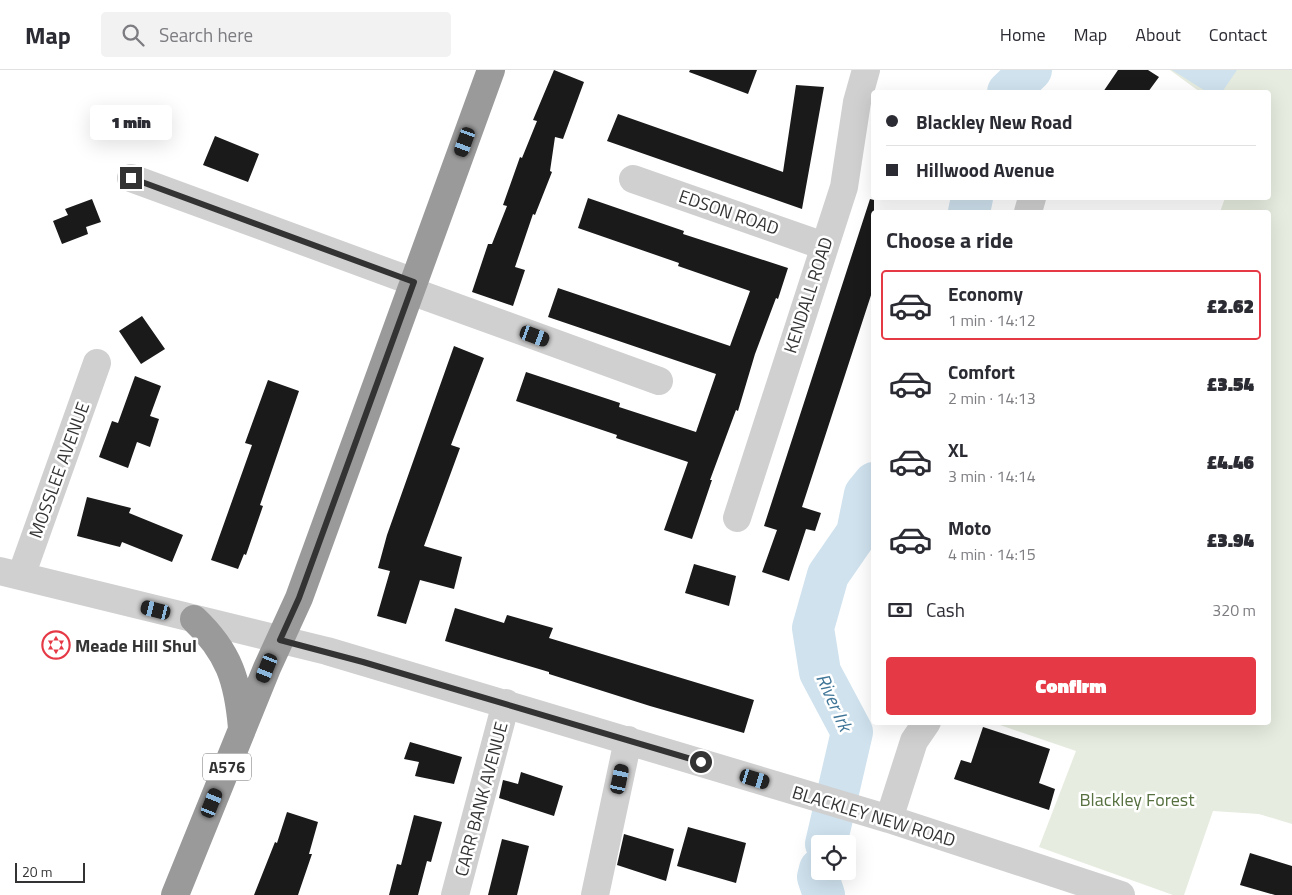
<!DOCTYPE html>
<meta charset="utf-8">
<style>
:root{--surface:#fff;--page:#f2f2f3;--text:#2b2b33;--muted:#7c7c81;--line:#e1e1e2;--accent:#e63946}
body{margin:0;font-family:"Titillium Web",sans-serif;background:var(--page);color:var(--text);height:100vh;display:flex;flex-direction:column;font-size:19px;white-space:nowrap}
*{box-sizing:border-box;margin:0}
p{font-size:16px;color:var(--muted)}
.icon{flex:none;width:28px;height:28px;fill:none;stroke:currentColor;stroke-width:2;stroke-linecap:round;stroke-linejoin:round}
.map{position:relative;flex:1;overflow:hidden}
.side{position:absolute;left:871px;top:140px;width:400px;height:515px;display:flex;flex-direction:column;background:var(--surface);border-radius:5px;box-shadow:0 5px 20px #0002}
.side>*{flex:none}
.guide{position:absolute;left:871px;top:20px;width:400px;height:110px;border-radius:5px;box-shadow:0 5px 20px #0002;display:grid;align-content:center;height:110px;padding:0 15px;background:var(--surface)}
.controls{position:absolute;left:811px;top:765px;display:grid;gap:10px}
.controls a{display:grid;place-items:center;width:45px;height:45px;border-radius:5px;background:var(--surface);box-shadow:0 5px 20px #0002;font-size:25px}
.scale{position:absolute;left:15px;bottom:12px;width:70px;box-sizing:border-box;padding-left:5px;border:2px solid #333;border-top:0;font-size:14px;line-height:18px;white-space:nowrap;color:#333;-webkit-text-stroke:4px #fff;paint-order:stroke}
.end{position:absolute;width:22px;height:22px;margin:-11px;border:6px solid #333;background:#fff;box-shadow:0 0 0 2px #fff}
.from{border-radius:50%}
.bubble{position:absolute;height:35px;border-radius:5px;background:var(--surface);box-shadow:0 5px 20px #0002;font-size:16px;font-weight:800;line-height:35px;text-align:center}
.car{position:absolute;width:15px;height:30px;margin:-15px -8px;border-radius:6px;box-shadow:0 0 4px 1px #0007;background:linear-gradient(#222 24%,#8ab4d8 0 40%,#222 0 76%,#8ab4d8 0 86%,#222 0)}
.guide b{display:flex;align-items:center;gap:18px;height:48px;font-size:19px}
.guide b+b{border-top:1px solid var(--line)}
.guide i{width:12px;height:12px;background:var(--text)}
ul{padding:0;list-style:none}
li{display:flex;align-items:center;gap:15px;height:70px;margin:0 10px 8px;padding:0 5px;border:2px solid transparent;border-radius:5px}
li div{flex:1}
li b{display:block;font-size:19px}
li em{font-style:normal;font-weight:800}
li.on{border-color:var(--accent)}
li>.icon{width:45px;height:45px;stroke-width:1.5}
h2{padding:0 15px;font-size:22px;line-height:60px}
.pay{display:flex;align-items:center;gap:12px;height:55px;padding:0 15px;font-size:19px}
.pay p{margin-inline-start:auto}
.primary-button{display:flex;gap:10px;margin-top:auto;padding:10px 15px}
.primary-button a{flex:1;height:58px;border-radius:5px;background:var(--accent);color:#fff;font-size:20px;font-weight:800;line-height:58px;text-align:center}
header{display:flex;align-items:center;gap:30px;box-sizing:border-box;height:70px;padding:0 25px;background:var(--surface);border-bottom:1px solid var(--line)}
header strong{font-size:24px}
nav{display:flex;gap:28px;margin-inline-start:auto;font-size:18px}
.search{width:350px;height:45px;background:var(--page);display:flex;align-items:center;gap:12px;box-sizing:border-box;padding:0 18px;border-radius:5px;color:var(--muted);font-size:19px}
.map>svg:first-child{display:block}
.green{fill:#e6ecdf}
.water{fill:#cfe2ee}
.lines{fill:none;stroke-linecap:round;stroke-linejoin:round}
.river{stroke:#cfe2ee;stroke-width:42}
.building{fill:#1a1a1a}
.minor{stroke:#d0d0d0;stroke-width:28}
.highway{stroke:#9a9a9a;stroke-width:28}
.route{stroke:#333;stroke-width:6}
.labels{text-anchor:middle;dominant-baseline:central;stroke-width:5;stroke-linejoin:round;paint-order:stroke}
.shield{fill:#fff;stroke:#707070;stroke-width:1}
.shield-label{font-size:16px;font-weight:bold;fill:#333}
.street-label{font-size:18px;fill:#333;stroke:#fff}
.poi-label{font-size:18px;font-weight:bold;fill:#333;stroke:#fff;text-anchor:start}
.park-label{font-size:18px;fill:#56703f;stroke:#fff}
.water-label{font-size:19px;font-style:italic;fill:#3f7597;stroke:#fff}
</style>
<header>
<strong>Map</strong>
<div class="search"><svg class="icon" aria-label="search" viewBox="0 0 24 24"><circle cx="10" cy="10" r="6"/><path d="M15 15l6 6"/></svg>Search here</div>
<nav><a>Home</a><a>Map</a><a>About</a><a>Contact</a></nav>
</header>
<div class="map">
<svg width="1292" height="825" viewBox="0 0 1292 825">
<rect width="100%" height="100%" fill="#fff"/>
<path class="green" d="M1170,0H1292V754L1259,744L1213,741L1184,825H1173L1039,777L1076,681L994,653L1269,652V142H1220L1225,128H1269V22H1200Z"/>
<path class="water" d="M1172,0H1237L1222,22H1207Z"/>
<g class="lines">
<path class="river" d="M1008,22L1031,0
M969,142L972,128
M826,774L852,662L820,602L813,558L828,505L857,463L865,424L874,413
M820,799L818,807L824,825"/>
</g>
<path class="building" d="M554,0L584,12L563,69L555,67L550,101L552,102L535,145L533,144L515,197L525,200L513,236L472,222L488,174H492L507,136L503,135L520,87L522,88L537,51L533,50Z
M690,0H757L748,24L689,2Z
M1118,0H1148L1159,7L1148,22H1103Z
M796,15L824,17L802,139L607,71L618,44L783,102Z
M215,66L259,84L248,112L203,95Z
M588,128L684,161L683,164L788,198L778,229L776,228L755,284L738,341L736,340L710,410H712L692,469L664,460L688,392L616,368L617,365L516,331L526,302L620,333L619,337L696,362L716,304L548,247L558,218L730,276L750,221L678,196L679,193L578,158Z
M92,129L101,152L86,157L88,164L62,174L53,151L68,145L65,139Z
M870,129L874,130V216L802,437L821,443L815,461L806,459L789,511L762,502L777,460L764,456Z
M142,246L165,279L141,294L119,261Z
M454,276L484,288L451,375L460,378L424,476L462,487L454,519L420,510L406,554L377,546L390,501L378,498L387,465Z
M135,306L161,316L150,346L159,349L150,377L137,372L128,398L99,387L112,351L118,353Z
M268,310L299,321L260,435L263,436L246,485L244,484L238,499L211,490L252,375L245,373Z
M87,427L131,438L129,443L183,465L172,492L122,472L120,477L77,466Z
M694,494L736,506L729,536L685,523Z
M455,538L504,553L507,545L553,558L549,568L754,630L744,663L650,636L549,604V602L445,571Z
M983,657L1050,679L1039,713L1055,719L1049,740L954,709L961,690L971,693Z
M410,672L462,687L454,714L415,706L419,692L404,689Z
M521,702L563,716L554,746L499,728L503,710L518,714Z
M287,742L318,752L309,784H312L298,825H254L275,772L277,773Z
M414,745L442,752L431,792L427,791L418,825H389L397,794L401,795Z
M688,757L746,773L736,813L677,796Z
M624,764L674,779L666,811L617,795Z
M502,769L529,776L517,825H488Z
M1250,783L1292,796V825H1275L1240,815Z"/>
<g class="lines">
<path class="minor" d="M131,108L414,212
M633,109L824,176
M1028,142L1032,128
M411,221L659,311
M737,448L844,117L857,32L866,0
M0,501L327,581L889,749L1121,825
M21,506L97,293
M889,749L914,671L927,652
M455,825L506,633
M595,825L628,670"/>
<path class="highway" d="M194,549C229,582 238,611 242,658
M175,825L267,598L299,528L491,0"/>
</g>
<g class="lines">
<path class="route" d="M131,108L414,212L299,528L280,570L363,592L701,692"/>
</g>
<defs>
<g id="synagogue-ring" transform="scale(1.4375)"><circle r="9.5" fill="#fff" stroke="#e63946" stroke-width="1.5"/><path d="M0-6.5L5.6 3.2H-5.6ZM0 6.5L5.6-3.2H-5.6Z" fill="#e63946"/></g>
</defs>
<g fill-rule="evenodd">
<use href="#synagogue-ring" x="56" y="575"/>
</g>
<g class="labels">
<rect class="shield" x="203" y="683.5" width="48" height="27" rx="4"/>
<g class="shield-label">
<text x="227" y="697">A576</text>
</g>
<g class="street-label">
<text transform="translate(729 142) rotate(19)">EDSON ROAD</text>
<text transform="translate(808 225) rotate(-72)">KENDALL ROAD</text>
<text transform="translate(59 400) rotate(-70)">MOSSLEE AVENUE</text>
<text transform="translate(481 729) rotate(-75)">CARR BANK AVENUE</text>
<text transform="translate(874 746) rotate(17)">BLACKLEY NEW ROAD</text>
</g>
<g class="poi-label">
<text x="75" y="575">Meade Hill Shul</text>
</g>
<g class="park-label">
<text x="1137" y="729">Blackley Forest</text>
</g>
<g class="water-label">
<text transform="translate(835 632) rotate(66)">River Irk</text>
</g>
</g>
</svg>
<div class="controls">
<a><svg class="icon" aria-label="locate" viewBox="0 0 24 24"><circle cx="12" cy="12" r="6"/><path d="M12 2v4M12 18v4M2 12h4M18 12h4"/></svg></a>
</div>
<div class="scale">20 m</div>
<i class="end from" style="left:701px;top:692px"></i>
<i class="end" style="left:131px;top:108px"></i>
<div class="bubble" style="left:90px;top:35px;width:82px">1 min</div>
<i class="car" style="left:465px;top:72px;rotate:200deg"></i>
<i class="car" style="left:535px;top:266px;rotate:110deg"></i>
<i class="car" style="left:156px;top:540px;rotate:284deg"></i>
<i class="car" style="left:267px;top:598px;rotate:202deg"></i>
<i class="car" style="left:620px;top:709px;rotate:12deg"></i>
<i class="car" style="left:755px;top:709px;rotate:107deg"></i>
<i class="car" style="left:212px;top:733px;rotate:22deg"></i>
<div class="guide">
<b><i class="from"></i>Blackley New Road</b>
<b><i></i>Hillwood Avenue</b>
</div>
<section class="side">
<h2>Choose a ride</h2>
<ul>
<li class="on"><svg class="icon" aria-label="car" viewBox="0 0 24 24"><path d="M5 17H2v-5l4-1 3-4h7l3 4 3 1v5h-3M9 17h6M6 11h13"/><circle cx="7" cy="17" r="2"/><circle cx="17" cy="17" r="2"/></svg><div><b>Economy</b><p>1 min · 14:12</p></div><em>£2.62</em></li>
<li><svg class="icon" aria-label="car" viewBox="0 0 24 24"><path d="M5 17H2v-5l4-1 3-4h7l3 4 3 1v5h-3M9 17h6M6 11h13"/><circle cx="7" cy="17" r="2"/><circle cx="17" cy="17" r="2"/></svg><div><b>Comfort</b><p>2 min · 14:13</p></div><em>£3.54</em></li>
<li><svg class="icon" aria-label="car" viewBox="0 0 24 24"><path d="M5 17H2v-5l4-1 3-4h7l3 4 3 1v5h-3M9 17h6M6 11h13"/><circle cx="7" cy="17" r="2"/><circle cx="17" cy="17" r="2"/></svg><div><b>XL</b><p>3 min · 14:14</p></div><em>£4.46</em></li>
<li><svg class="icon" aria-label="car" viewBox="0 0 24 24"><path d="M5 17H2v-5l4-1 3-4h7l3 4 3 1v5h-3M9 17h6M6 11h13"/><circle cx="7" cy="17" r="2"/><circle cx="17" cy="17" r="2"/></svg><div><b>Moto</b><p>4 min · 14:15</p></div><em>£3.94</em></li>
</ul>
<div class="pay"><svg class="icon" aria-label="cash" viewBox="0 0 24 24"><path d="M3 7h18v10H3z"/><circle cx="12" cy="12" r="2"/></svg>Cash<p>320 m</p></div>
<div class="primary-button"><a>Confirm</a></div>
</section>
</div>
